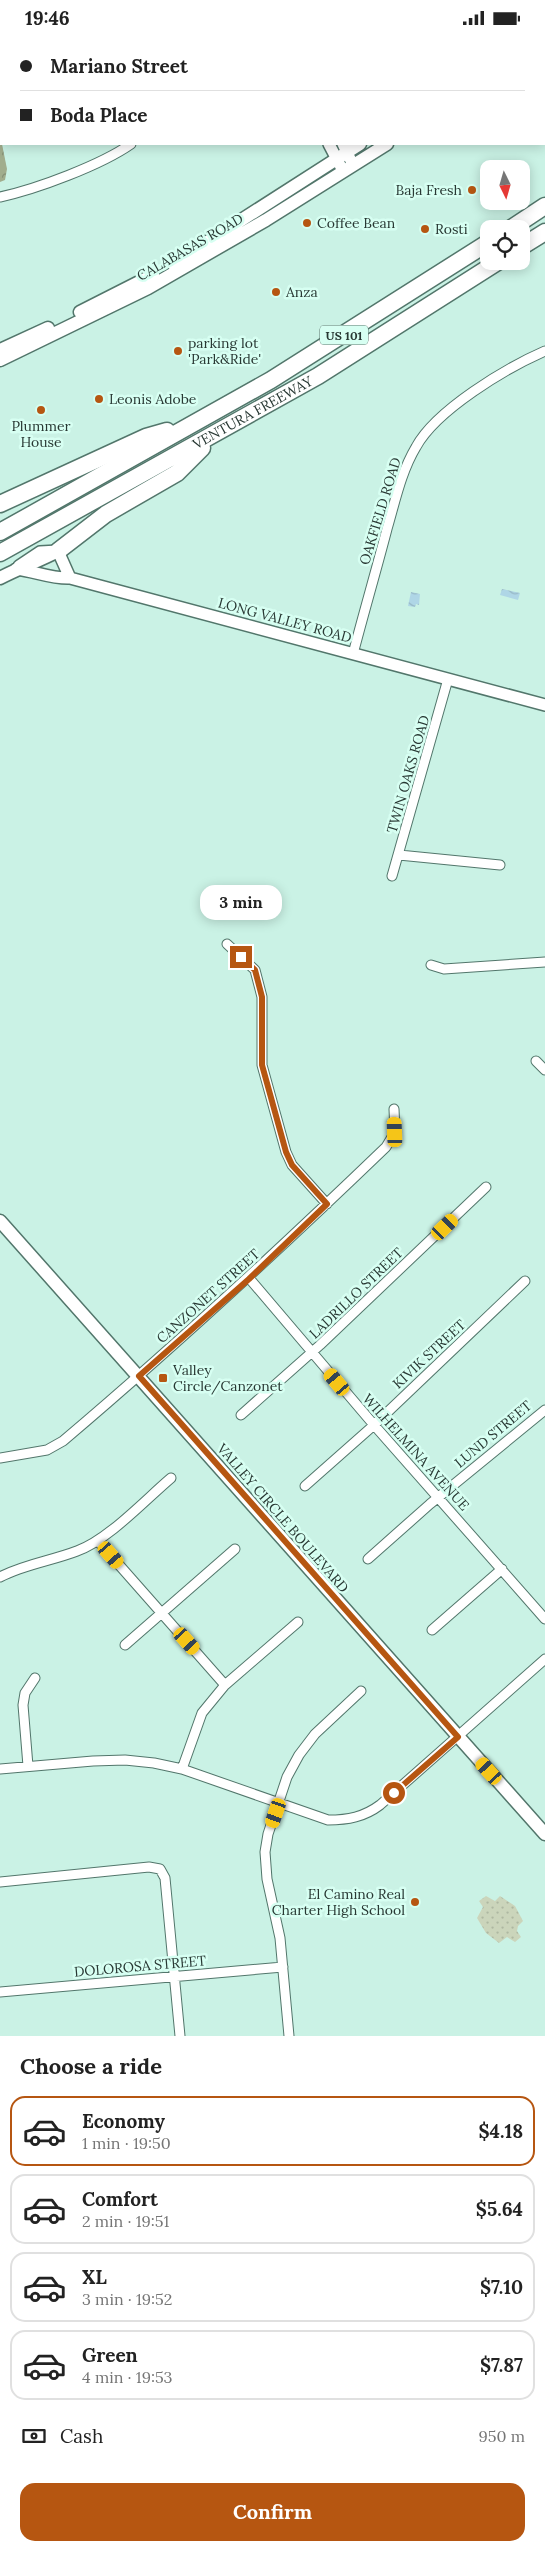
<!DOCTYPE html>
<meta charset="utf-8">
<style>
:root{--surface:#fff;--page:#f6f6f6;--text:#222;--muted:#767676;--line:#e0e0e0;--accent:#b65611}
body{margin:0;font-family:Lora,serif;background:var(--page);color:var(--text);height:100vh;display:flex;flex-direction:column;font-size:19px;white-space:nowrap}
*{box-sizing:border-box;margin:0}
p{font-size:16px;color:var(--muted)}
.icon{flex:none;width:28px;height:28px;fill:none;stroke:currentColor;stroke-width:2;stroke-linecap:round;stroke-linejoin:round}
.map{position:relative;height:2001px;overflow:hidden}
.side{display:flex;flex-direction:column;background:var(--surface);flex:1}
.side>*{flex:none}
.guide{position:absolute;left:0px;top:0px;width:545px;height:110px;box-shadow:0 2px 12px #0003;display:grid;align-content:center;height:110px;padding:0 20px;background:var(--surface)}
.needle{width:32px;rotate:175deg}
.buttons{position:absolute;left:480px;top:125px;display:grid;gap:10px}
.buttons a{display:grid;place-items:center;width:50px;height:50px;border-radius:10px;background:var(--surface);box-shadow:0 2px 12px #0003;font-size:25px}
.end{position:absolute;width:22px;height:22px;margin:-11px;border:6px solid #b65611;background:#fff;box-shadow:0 0 0 2px #fff}
.from{border-radius:50%}
.bubble{position:absolute;height:35px;border-radius:15px;background:var(--surface);box-shadow:0 2px 12px #0003;font-size:16px;font-weight:700;line-height:35px;text-align:center}
.car{position:absolute;width:15px;height:30px;margin:-15px -8px;border-radius:6px;box-shadow:0 0 4px 1px #0007;background:linear-gradient(#f5c518 24%,#345 0 40%,#f5c518 0 76%,#345 0 86%,#f5c518 0)}
.guide b{display:flex;align-items:center;gap:18px;height:48px;font-size:19px}
.guide b+b{border-top:1px solid var(--line)}
.guide i{width:12px;height:12px;background:var(--text)}
ul{padding:0;list-style:none}
li{display:flex;align-items:center;gap:15px;height:70px;margin:0 10px 8px;padding:0 10px;border:2px solid var(--line);border-radius:15px}
li div{flex:1}
li b{display:block;font-size:19px}
li em{font-style:normal;font-weight:700}
li.active{border-color:var(--accent)}
li>.icon{width:45px;height:45px;stroke-width:1.5}
h2{padding:0 20px;font-size:22px;line-height:60px}
.pay{display:flex;align-items:center;gap:12px;height:55px;padding:0 20px;font-size:19px}
.pay p{margin-inline-start:auto}
.primary-button{display:flex;gap:10px;margin-top:auto;padding:10px 20px}
.primary-button a{flex:1;height:58px;border-radius:15px;background:var(--accent);color:#fff;font-size:20px;font-weight:700;line-height:58px;text-align:center}
.status{display:flex;justify-content:space-between;align-items:center;height:35px;padding:0 25px;background:var(--surface);direction:ltr}
.status svg{height:14px;fill:currentColor}
.map>svg:first-child{display:block}
.grass{fill:url(#grass-dots)}
.forest{fill:url(#forest-crowns)}
.water{fill:url(#water-waves)}
.lines{fill:none;stroke-linecap:round;stroke-linejoin:round}
.stream{stroke:#afd6e6;stroke-width:2.5}
.minor-casing{stroke:#52766b;stroke-width:11}
.tertiary-casing{stroke:#52766b;stroke-width:14}
.secondary-casing{stroke:#52766b;stroke-width:15}
.motorway-casing{stroke:#52766b;stroke-width:19}
.minor{stroke:#fff;stroke-width:9}
.tertiary{stroke:#fff;stroke-width:11}
.secondary{stroke:#fff;stroke-width:12}
.motorway{stroke:#fff;stroke-width:16}
.route{stroke:#b65611;stroke-width:6}
.poi-dot{fill:#b65611;stroke:#d7fff2;stroke-width:2}
.labels{text-anchor:middle;dominant-baseline:central;stroke-width:5;stroke-linejoin:round;paint-order:stroke}
.shield{fill:#d7fff2;stroke:#5c746c;stroke-width:1}
.shield-label{font-size:12px;font-weight:bold;fill:#283833}
.poi-label{font-size:14px;fill:#283833;stroke:#d7fff2;text-anchor:start}
.street-label{font-size:14px;fill:#283833;stroke:#d7fff2}
</style>
<div class="status"><b>19:46</b><svg viewBox="0 0 49 12"><path d="M0 12V9h3v3zM5 12V6h3v6zM10 12V3h3v9zM15 12V0h3v12zM26 1h20v11H26zM47 4h2v5h-2z"/></svg></div>
<div class="map">
<svg width="545" height="2001" viewBox="0 0 545 2001">
<defs>
<pattern id="grass-dots" width="8" height="8" patternUnits="userSpaceOnUse" patternTransform="scale(1.25)"><rect width="8" height="8" fill="#cbd5bb"/><path d="M2 2h.1M6 6h.1" fill="none" stroke="#aeb8a1" stroke-width="1.8" stroke-linecap="round"/></pattern>
<pattern id="forest-crowns" width="20" height="18" patternUnits="userSpaceOnUse" patternTransform="scale(1.25)"><rect width="20" height="18" fill="#a1ad8d"/><path d="M2 6a3 3 0 1 1 6 0M12 15a3 3 0 1 1 6 0" fill="none" stroke="#838e74"/></pattern>
<pattern id="water-waves" width="16" height="10" patternUnits="userSpaceOnUse" patternTransform="scale(1.25)"><rect width="16" height="10" fill="#afd6e6"/><path d="M0 5q4-4 8 0t8 0" fill="none" stroke="#97b8c6"/></pattern>
</defs>
<rect width="100%" height="100%" fill="#caf2e5"/>
<path class="grass" d="M486,1861L495,1866L500,1861L515,1871L523,1886L518,1891L517,1896L521,1902L515,1907L507,1902L499,1908L486,1898L477,1883L483,1872L479,1866Z"/>
<path class="forest" d="M0,99L7,134L5,145L0,147Z"/>
<path class="water" d="M502,554L520,558L518,565L500,560Z
M411,557L420,559L419,570L416,569L415,572L408,571Z"/>
<g class="lines">
<path class="stream" d="M20,1V0
M0,43L1,42"/>
<g class="minor-casing">
<path id="minor" d="M216,1L217,0
M0,162C37,154 101,130 131,109
M353,619C364,577 376,536 387,494C395,467 401,437 416,412C436,375 506,333 545,316
M399,820L500,830
M392,841L448,644
M227,909L255,935L262,962V1030L286,1117L292,1130L327,1169
M431,930L444,934L545,927
M536,1026L545,1035
M249,1243L374,1390L545,1584
M241,1380L320,1310L486,1152
M0,1423L47,1415L63,1406C174,1312 281,1213 386,1112L395,1097L394,1074
M305,1451L374,1390L525,1246
M98,1506L225,1650
M368,1524L430,1469L545,1375
M0,1542C25,1529 51,1526 77,1516C108,1505 145,1465 171,1443
M432,1595L502,1534
M125,1610L235,1514
M28,1731L23,1670L25,1658L35,1643
M0,1734L93,1726L125,1725L154,1728L182,1734L328,1785C348,1785 364,1782 380,1770L545,1624
M182,1734L202,1678L225,1650L298,1587
M0,1847L149,1832L160,1834L165,1843L180,2001
M0,1957L283,1932
M289,2001L280,1903L267,1844L265,1817L268,1799L287,1742L299,1720L315,1699L361,1656"/>
</g>
<g class="tertiary-casing">
<path id="tertiary" d="M287,0L288,1
M302,0V1
M329,109L341,132
M343,109L353,130
M19,531L40,517L58,516L70,543
M16,534C34,536 52,544 70,543L545,670"/>
</g>
<g class="secondary-casing">
<path id="secondary" d="M530,1L532,0
M544,9L545,8
M173,229L360,109
M80,277L153,240
M0,315L48,293
M0,325L148,253L266,185L387,109
M0,543C19,533 39,526 58,516
M0,1186L545,1799"/>
</g>
<g class="motorway-casing">
<g id="motorway">
<path d="M510,194L545,171"/>
<path d="M521,212L545,197"/>
<path d="M0,469L146,402L167,396"/>
<path d="M0,497L271,345L489,207"/>
<path d="M58,516L106,479L177,438L202,413"/>
<path id="s1" d="M0,518L318,341L499,226"/>
</g>
</g>
<use href="#minor" class="minor"/>
<use href="#tertiary" class="tertiary"/>
<use href="#secondary" class="secondary"/>
<use href="#motorway" class="motorway"/>
</g>
<g class="lines">
<path class="route" d="M241,922L255,935L262,962V1030L286,1117L292,1130L327,1169L249,1244L139,1341L458,1702L394,1758"/>
</g>
<g class="poi-dot">
<circle cx="472" cy="155" r="5"/>
<circle cx="307" cy="188" r="5"/>
<circle cx="425" cy="194" r="5"/>
<circle cx="276" cy="257" r="5"/>
<circle cx="178" cy="316" r="5"/>
<circle cx="99" cy="364" r="5"/>
<circle cx="41" cy="375" r="5"/>
<rect x="158" y="1338" width="10" height="10" rx="2.5"/>
<circle cx="415" cy="1867" r="5"/>
</g>
<g class="labels">
<rect class="shield" x="320" y="290.5" width="48" height="19" rx="4"/>
<g class="shield-label">
<text x="344" y="300">US 101</text>
</g>
<g class="poi-label">
<text x="462" y="155" text-anchor="end">Baja Fresh</text>
<text x="317" y="188">Coffee Bean</text>
<text x="435" y="194">Rosti</text>
<text x="286" y="257">Anza</text>
<text x="188" y="308">parking lot<tspan x="188" dy="16">'Park&amp;Ride'</tspan></text>
<text x="109" y="364">Leonis Adobe</text>
<text x="41" y="391" text-anchor="middle">Plummer<tspan x="41" dy="16">House</tspan></text>
<text x="173" y="1335">Valley<tspan x="173" dy="16">Circle/Canzonet</tspan></text>
<text x="405" y="1859" text-anchor="end">El Camino Real<tspan x="405" dy="16">Charter High School</tspan></text>
</g>
<g class="street-label">
<text transform="translate(190 212) rotate(-30)">CALABASAS ROAD</text>
<text stroke="none"><textPath href="#s1" startOffset="289">VENTURA FREEWAY</textPath></text>
<text transform="translate(380 476) rotate(-73)">OAKFIELD ROAD</text>
<text transform="translate(285 585) rotate(15)">LONG VALLEY ROAD</text>
<text transform="translate(408 739) rotate(-74)">TWIN OAKS ROAD</text>
<text transform="translate(356 1258) rotate(-44)">LADRILLO STREET</text>
<text transform="translate(208 1261) rotate(-42)">CANZONET STREET</text>
<text transform="translate(429 1319) rotate(-43)">KIVIK STREET</text>
<text transform="translate(493 1399) rotate(-40)">LUND STREET</text>
<text transform="translate(416 1417) rotate(48)">WILHELMINA AVENUE</text>
<text transform="translate(283 1483) rotate(49)">VALLEY CIRCLE BOULEVARD</text>
<text transform="translate(140 1931) rotate(-5)">DOLOROSA STREET</text>
</g>
</g>
</svg>
<div class="buttons">
<a><svg class="needle" viewBox="-14 -14 28 28"><path d="M0-13l5 13h-10z" fill="#e53935"/><path d="M0 13l5-13h-10z" fill="#767676"/></svg></a>
<a><svg class="icon" aria-label="locate" viewBox="0 0 24 24"><circle cx="12" cy="12" r="6"/><path d="M12 2v4M12 18v4M2 12h4M18 12h4"/></svg></a>
</div>
<i class="end from" style="left:394px;top:1758px"></i>
<i class="end" style="left:241px;top:922px"></i>
<div class="bubble" style="left:200px;top:850px;width:82px">3 min</div>
<i class="car" style="left:395px;top:1097px;rotate:358deg"></i>
<i class="car" style="left:445px;top:1192px;rotate:46deg"></i>
<i class="car" style="left:337px;top:1347px;rotate:320deg"></i>
<i class="car" style="left:111px;top:1520px;rotate:139deg"></i>
<i class="car" style="left:187px;top:1606px;rotate:138deg"></i>
<i class="car" style="left:489px;top:1736px;rotate:318deg"></i>
<i class="car" style="left:276px;top:1778px;rotate:199deg"></i>
<div class="guide">
<b><i class="from"></i>Mariano Street</b>
<b><i></i>Boda Place</b>
</div>
</div>
<section class="side">
<h2>Choose a ride</h2>
<ul>
<li class="active"><svg class="icon" aria-label="car" viewBox="0 0 24 24"><path d="M5 17H2v-5l4-1 3-4h7l3 4 3 1v5h-3M9 17h6M6 11h13"/><circle cx="7" cy="17" r="2"/><circle cx="17" cy="17" r="2"/></svg><div><b>Economy</b><p>1 min · 19:50</p></div><em>$4.18</em></li>
<li><svg class="icon" aria-label="car" viewBox="0 0 24 24"><path d="M5 17H2v-5l4-1 3-4h7l3 4 3 1v5h-3M9 17h6M6 11h13"/><circle cx="7" cy="17" r="2"/><circle cx="17" cy="17" r="2"/></svg><div><b>Comfort</b><p>2 min · 19:51</p></div><em>$5.64</em></li>
<li><svg class="icon" aria-label="car" viewBox="0 0 24 24"><path d="M5 17H2v-5l4-1 3-4h7l3 4 3 1v5h-3M9 17h6M6 11h13"/><circle cx="7" cy="17" r="2"/><circle cx="17" cy="17" r="2"/></svg><div><b>XL</b><p>3 min · 19:52</p></div><em>$7.10</em></li>
<li><svg class="icon" aria-label="car" viewBox="0 0 24 24"><path d="M5 17H2v-5l4-1 3-4h7l3 4 3 1v5h-3M9 17h6M6 11h13"/><circle cx="7" cy="17" r="2"/><circle cx="17" cy="17" r="2"/></svg><div><b>Green</b><p>4 min · 19:53</p></div><em>$7.87</em></li>
</ul>
<div class="pay"><svg class="icon" aria-label="cash" viewBox="0 0 24 24"><path d="M3 7h18v10H3z"/><circle cx="12" cy="12" r="2"/></svg>Cash<p>950 m</p></div>
<div class="primary-button"><a>Confirm</a></div>
</section>
